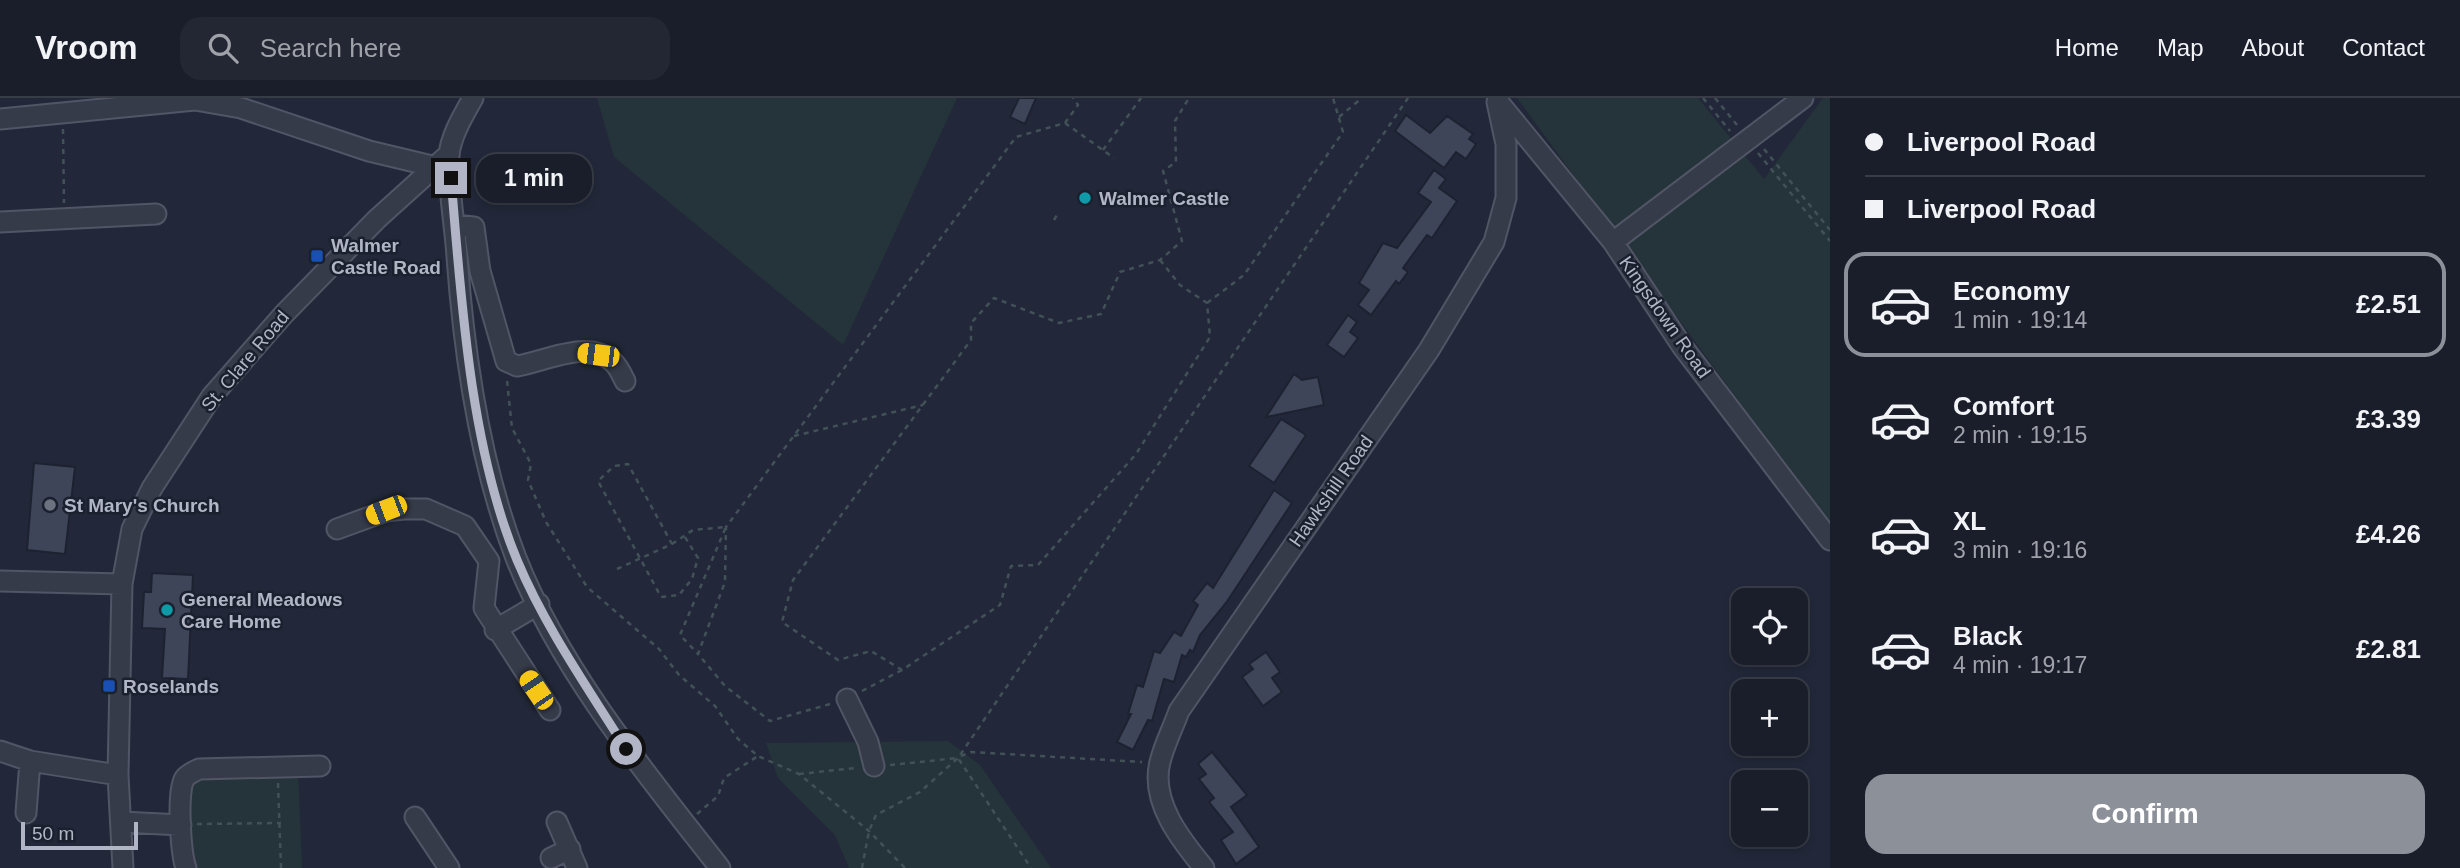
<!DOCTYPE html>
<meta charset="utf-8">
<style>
:root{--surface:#1a1e2b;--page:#232733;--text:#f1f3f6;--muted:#9fa2a9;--line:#383c47;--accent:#8c9099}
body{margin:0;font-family:Helvetica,sans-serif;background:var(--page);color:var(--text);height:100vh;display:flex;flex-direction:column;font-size:26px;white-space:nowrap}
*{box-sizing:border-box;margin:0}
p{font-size:23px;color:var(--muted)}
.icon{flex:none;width:38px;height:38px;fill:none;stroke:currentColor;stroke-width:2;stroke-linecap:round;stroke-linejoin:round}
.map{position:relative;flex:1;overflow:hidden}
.drawer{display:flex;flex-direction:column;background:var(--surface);width:630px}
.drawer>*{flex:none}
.top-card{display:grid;align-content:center;height:154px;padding:0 35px;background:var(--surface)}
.controls{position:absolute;left:1731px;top:490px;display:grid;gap:14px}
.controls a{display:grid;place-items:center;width:77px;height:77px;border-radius:14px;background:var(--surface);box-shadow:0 4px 10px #0003,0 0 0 2px var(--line);font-size:35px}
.scale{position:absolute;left:21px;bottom:18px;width:117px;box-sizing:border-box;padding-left:7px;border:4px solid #b1b5c6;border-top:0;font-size:19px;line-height:24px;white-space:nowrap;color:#b1b5c6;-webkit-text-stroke:5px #1b202e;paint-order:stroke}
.end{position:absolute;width:32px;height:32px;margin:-16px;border:9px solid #b1b5c6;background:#111;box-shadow:0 0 0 4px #111}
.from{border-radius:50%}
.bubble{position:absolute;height:49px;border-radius:21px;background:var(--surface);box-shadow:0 4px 10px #0003,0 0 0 2px var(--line);font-size:23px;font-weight:700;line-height:49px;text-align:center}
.car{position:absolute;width:21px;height:42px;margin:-21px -10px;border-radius:9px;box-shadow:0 0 5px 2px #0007;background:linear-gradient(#f5c518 24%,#345 0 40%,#f5c518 0 76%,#345 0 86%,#f5c518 0)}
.top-card b{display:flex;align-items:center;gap:24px;height:66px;font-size:26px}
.top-card b+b{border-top:2px solid var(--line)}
.top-card i{width:18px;height:18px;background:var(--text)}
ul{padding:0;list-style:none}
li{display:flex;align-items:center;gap:21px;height:105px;margin:0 14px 10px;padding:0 21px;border:4px solid transparent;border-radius:21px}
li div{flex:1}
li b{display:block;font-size:26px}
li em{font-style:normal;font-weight:700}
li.selected{border-color:var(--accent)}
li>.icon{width:63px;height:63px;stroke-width:1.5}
.action{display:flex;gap:14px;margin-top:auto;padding:14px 35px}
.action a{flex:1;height:80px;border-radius:21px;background:var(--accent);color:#fff;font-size:28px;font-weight:700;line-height:80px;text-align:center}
header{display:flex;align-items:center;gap:42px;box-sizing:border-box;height:98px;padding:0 35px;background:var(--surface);border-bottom:2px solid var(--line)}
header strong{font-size:33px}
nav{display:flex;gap:38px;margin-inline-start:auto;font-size:24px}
.search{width:490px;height:63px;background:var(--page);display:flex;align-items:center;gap:18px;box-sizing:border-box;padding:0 24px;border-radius:21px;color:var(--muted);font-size:26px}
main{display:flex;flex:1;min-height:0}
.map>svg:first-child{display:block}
.green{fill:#24343a}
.building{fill:#3e4559;stroke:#1d2231;stroke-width:2}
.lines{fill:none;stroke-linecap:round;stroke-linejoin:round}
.minor-casing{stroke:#515565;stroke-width:23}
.path{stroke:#425158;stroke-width:2.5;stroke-dasharray:5 5;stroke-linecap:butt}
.minor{stroke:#363b4a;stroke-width:19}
.route{stroke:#b1b5c6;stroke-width:9}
.culture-dot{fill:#0f9aa8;stroke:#1b202e;stroke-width:2.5}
.transit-dot{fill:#1a4fb4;stroke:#1b202e;stroke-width:2.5}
.worship-dot{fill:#6b7280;stroke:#1b202e;stroke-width:2.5}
.labels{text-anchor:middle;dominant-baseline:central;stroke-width:5;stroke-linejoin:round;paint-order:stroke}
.poi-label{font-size:19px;font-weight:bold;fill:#b1b5c6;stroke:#1b202e;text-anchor:start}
.street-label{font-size:19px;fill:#b1b5c6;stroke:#1b202e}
</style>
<header>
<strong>Vroom</strong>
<div class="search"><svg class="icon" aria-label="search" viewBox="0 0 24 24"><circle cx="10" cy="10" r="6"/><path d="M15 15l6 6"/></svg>Search here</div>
<nav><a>Home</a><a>Map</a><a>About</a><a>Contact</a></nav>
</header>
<main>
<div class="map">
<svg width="1830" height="770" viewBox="0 0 1830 770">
<rect width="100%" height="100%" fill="#222839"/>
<path class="green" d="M597,0H957L843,247L614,59Z
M1517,0H1698L1764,81L1823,0H1830V428Z
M948,643L980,667L1051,770H849L835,737L778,680L766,645Z
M298,671L302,770H186L185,680Z"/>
<path class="building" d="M1019,0H1036L1025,26L1010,19Z
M1406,17L1430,35L1447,18L1473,36L1469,41L1476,46L1466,61L1456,54L1444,70L1395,33Z
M1434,72L1446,81L1439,90L1457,103L1432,140L1427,137L1403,170L1408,174L1399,186L1396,183L1371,217L1358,207L1369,192L1359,185L1383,145L1397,150L1431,104L1418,95Z
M1348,217L1357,224L1350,234L1358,240L1344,259L1327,247Z
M1294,276L1302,282L1318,279L1324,307L1266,319Z
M1281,321L1306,337L1274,385L1249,368Z
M34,365L75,369L65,456L27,452Z
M1274,392L1292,405L1226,505L1200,537L1193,554L1190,552L1186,559L1182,557L1174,584L1164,581L1152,623L1148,622L1133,652L1117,644L1131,616H1128L1137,587L1143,589L1154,553L1160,555L1174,534L1181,538L1198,507L1193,503L1207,485L1213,490Z
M152,475L193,477L188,581L162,580L165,531L142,530L144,494H151Z
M1266,554L1280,574L1272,580L1282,594L1263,608L1242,579L1253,571L1249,566Z
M1212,654L1247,697L1231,709L1259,749L1236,766L1221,742L1233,734L1209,704L1214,700L1199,681L1206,676L1198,666Z"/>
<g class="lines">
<g class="minor-casing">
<path id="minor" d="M473,0C464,16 450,39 449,58C448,91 455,126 457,159C464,256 481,369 516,460C560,572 647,677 720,770
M1500,6L1613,144L1682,248L1830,442
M0,21L195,2L241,10L369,53L436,69
M0,124L156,116
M455,127L474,129L480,173L506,263L517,268C544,264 589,240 613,264C618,268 622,277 625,283
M1613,144L1803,0
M337,431L386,413L404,411H426L465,428L489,463L484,510L550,612
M0,483L122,486
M495,532L539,506
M847,601L868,644L874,668
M0,653L30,663L118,677
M26,715L30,663
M415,719L449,770
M122,724L181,727
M557,724L577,770
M551,760L570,751
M123,770L118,677L122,486L132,431L152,390L212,298L284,216L377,121L449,56
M186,770C181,756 176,692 185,680C188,676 195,673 199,671L320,668
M1204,770C1181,742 1150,704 1160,664C1164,647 1173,630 1179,613L1429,252L1494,144L1506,100V46L1497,4"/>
</g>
<path class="path" d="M1703,0L1730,33
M1715,0L1737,27
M1339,19L1362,0
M1065,25L1114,60
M63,31L64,105
M1764,51L1830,132
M1103,52L1141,0
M1758,55L1830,143
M1054,122L1057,117
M1160,162L1180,187L1207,205L1210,239L1136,356L1038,467L1011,468L1000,507L902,572L871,553L838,562L782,524L793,482L971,242V225L994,200L1059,225L1101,216L1120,174L1160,162L1182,143L1163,73L1176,64L1175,23L1189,0
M1207,205L1244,177L1343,34L1333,0
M507,283L512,330L531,366L528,382L546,424L587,489L659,551L679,577L715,608L738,641L758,658L799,676L869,733L905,770
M794,338L923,307
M672,446L693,432L726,429L680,537L698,556
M617,471L672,446L628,366L614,368L598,383C619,422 640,460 661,499L679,497L692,481L698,460L685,439
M862,593L902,572
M830,606L770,623L725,588L698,556L725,484L726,429L1016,39L1065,25L1078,7L1073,0
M961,658L971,654L1142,664
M890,667L958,660L1031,770
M799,676L855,670
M278,685L281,770
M697,716L718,698L724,680L758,658
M197,726L281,725
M862,770L869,733L876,717L920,694L958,660L1408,0"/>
<use href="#minor" class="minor"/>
</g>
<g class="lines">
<path class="route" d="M451,80C461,200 470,349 517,462C545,529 588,590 626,651"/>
</g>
<g class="culture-dot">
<circle cx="1085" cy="100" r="7"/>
<circle cx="167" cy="512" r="7"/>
</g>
<g class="transit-dot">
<rect x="310" y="151" width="14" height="14" rx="3.5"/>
<rect x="102" y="581" width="14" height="14" rx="3.5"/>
</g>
<circle class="worship-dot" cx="50" cy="407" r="7"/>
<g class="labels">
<g class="poi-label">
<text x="1099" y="100">Walmer Castle</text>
<text x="331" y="147">Walmer<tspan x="331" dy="22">Castle Road</tspan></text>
<text x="64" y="407">St Mary's Church</text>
<text x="181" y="501">General Meadows<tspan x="181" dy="22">Care Home</tspan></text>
<text x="123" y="588">Roselands</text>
</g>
<g class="street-label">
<text transform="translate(1665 219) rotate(55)">Kingsdown Road</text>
<text transform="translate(245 263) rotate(-50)">St. Clare Road</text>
<text transform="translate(1331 393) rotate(-55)">Hawkshill Road</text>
</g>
</g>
</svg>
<div class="controls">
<a><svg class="icon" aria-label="locate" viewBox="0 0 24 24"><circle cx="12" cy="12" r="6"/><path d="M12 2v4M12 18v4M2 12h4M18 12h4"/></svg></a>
<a>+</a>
<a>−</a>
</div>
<div class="scale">50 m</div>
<i class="end from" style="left:626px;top:651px"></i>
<i class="end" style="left:451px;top:80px"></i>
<div class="bubble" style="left:476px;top:56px;width:116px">1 min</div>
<i class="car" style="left:598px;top:257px;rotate:277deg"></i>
<i class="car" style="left:386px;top:412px;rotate:249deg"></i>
<i class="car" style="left:536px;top:592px;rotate:326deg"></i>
</div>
<section class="drawer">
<div class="top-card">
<b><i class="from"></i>Liverpool Road</b>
<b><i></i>Liverpool Road</b>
</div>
<ul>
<li class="selected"><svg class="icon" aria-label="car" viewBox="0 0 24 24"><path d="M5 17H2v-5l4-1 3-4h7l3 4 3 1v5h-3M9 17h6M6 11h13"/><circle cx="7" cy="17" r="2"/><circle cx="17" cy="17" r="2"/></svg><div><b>Economy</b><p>1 min · 19:14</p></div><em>£2.51</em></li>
<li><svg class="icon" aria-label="car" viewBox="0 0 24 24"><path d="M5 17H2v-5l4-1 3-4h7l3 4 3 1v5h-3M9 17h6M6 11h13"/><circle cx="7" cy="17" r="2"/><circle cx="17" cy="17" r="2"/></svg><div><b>Comfort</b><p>2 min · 19:15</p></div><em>£3.39</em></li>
<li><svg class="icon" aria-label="car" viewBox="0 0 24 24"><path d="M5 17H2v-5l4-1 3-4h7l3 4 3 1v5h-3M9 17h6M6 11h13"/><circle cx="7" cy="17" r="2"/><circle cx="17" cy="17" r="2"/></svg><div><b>XL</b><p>3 min · 19:16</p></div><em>£4.26</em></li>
<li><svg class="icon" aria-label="car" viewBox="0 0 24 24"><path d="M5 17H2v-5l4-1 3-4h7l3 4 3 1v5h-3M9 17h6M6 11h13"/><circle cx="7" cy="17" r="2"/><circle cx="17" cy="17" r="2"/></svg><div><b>Black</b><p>4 min · 19:17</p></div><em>£2.81</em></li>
</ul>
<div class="action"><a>Confirm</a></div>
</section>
</main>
